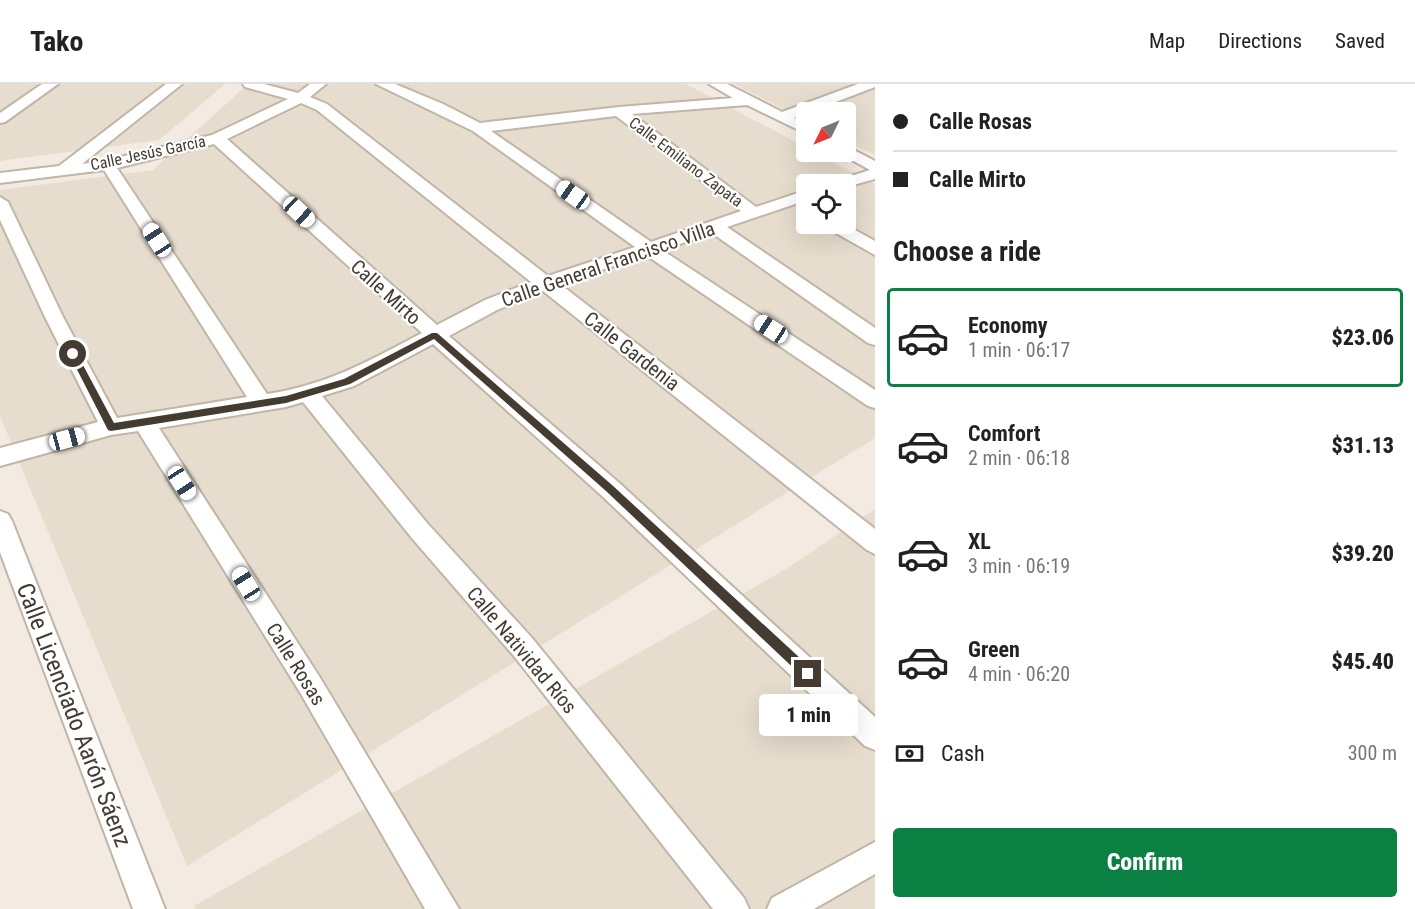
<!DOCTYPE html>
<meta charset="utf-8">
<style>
:root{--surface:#fff;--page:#f6f6f6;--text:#222;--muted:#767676;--line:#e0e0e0;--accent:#0b8043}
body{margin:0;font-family:"Roboto Condensed",sans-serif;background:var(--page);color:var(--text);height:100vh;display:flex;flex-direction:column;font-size:22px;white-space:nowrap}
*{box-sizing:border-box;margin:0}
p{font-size:20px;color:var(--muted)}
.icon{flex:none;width:33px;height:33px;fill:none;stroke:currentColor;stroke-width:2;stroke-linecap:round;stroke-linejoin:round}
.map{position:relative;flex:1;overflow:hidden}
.panel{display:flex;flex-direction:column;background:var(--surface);width:540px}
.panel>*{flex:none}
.banner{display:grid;align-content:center;height:132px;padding:0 18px;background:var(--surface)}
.needle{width:39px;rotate:227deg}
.tools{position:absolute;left:796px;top:18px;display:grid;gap:12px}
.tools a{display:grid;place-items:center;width:60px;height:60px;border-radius:6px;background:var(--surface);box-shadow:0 6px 24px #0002;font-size:30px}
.end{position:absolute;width:27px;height:27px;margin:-14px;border:8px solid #443b31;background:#fff;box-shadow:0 0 0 3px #fff}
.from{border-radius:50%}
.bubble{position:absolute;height:42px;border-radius:6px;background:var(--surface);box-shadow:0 6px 24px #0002;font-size:20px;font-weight:800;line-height:42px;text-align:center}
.car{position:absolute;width:18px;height:36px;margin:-18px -9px;border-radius:8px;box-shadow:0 0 4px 2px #0007;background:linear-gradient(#fff 24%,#345 0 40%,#fff 0 76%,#345 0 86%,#fff 0)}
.banner b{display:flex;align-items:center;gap:21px;height:57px;font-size:22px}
.banner b+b{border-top:2px solid var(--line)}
.banner i{width:15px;height:15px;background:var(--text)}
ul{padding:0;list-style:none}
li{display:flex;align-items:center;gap:18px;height:99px;margin:0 12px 9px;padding:0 6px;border:3px solid transparent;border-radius:6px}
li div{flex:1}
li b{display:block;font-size:22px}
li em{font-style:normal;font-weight:800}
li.current{border-color:var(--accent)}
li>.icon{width:54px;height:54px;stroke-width:1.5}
h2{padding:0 18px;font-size:27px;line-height:72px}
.pay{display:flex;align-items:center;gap:15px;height:66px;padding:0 18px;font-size:22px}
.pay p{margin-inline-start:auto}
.primary-button{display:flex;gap:12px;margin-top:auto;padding:12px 18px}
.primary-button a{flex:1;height:69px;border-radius:6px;background:var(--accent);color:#fff;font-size:24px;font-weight:800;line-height:69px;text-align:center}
header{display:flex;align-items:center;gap:36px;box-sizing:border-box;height:84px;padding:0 30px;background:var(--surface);border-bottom:2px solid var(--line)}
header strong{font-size:28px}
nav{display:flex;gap:33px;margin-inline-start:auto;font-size:21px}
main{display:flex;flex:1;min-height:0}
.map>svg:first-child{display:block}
.residential{fill:#e7ddce;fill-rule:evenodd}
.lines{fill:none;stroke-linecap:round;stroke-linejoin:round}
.street-casing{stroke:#c1b5a6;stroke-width:4}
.street{fill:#fff;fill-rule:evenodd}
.route{fill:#443b31}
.labels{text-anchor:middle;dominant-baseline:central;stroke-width:4.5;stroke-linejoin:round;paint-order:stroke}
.far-street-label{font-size:16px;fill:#443b31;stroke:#fff}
.street-label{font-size:20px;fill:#443b31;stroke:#fff}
.near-street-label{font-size:24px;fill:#443b31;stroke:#fff}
</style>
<header>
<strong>Tako</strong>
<nav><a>Map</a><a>Directions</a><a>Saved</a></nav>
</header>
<main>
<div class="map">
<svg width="875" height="825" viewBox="0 0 875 825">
<rect width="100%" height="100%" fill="#f3ebe1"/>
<path class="residential" d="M0,0H225L159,56L0,77Z
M248,0H686L807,64V68H813L875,100V354L187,782L0,332V106L153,86ZM807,100H846V140H807Z
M734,0H875V71L846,57V28H807V37Z
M875,425V825H195L194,822L786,485Z"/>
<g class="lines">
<g class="street-casing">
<path id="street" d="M42,0H58L5,38L0,39V29Z
M166,0H182L82,80L108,76L212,51L288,15L245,3L243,0H264L298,9L310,0H326L310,13L327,20L548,192L635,163L473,47L376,0H395L443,20L480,39L619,23L733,14L709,0H727L782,28L858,0H875V3L794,34L807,40V50L747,21L632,30L756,123L807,106V116L727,143L875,244V261L868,259L712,149L662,166L875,306V324L868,322L646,171L560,200L875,445V470L867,466L543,207L497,226L449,252L617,397L875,633V666L865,662L601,411L433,260L354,302L322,312L427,439L532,554L744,814L749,825H713L514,572L411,453L303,318L286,323L159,344L319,592L459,825H425L301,610L138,347L111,351L0,382V364L98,338L45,233L0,136V113L8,118L63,233L117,334L247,313L104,86L0,99V89L59,82ZM301,19L317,26L531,198L485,216L437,241L227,55ZM616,32L741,127L651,158L491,47ZM214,60L422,249C369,277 327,301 267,310L117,84Z
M846,62L875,77V95L846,103V100H833L835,97L870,86L841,70L839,68H846Z
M825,140H844L875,157V171L827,144Z
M0,427L8,430L12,437L165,825H133L0,468Z
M875,758V790L814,825H767L772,814Z"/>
</g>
<use href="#street" class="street"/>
</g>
<path class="route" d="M432,249H437L612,401L813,586V594H804L606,407L434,255L350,300L286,319L111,347L108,346L69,270L76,268L114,339L286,312L344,295Z"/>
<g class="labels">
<g class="far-street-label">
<text transform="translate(148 69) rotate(-12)">Calle Jesús García</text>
<text transform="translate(686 78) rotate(37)">Calle Emiliano Zapata</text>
</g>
<g class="street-label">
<text transform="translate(608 180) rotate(-19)">Calle General Francisco Villa</text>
<text transform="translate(386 208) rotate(42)">Calle Mirto</text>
<text transform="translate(632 267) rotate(38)">Calle Gardenia</text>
<text transform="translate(522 566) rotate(50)">Calle Natividad Ríos</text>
<text transform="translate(296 580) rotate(58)">Calle Rosas</text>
</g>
<g class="near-street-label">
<text transform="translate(74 631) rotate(69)">Calle Licenciado Aarón Sáenz</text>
</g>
</g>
</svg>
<div class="tools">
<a><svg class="needle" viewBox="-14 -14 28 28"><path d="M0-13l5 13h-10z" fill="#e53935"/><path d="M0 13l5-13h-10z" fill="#767676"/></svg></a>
<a><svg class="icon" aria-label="locate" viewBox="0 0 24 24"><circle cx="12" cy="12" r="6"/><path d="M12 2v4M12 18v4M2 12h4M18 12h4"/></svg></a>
</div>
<i class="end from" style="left:73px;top:270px"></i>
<i class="end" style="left:808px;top:590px"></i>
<div class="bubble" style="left:759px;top:610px;width:99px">1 min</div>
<i class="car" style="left:573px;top:111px;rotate:305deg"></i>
<i class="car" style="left:299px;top:128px;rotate:133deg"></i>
<i class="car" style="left:157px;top:156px;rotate:327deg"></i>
<i class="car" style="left:771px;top:245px;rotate:303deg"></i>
<i class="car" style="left:67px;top:355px;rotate:75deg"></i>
<i class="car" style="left:182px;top:399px;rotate:147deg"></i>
<i class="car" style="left:246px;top:500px;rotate:328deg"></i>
</div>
<section class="panel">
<div class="banner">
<b><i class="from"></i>Calle Rosas</b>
<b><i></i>Calle Mirto</b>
</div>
<h2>Choose a ride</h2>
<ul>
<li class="current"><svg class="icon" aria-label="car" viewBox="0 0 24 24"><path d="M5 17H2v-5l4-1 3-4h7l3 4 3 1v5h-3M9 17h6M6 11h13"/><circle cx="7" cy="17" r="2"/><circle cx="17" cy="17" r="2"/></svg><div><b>Economy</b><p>1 min · 06:17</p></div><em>$23.06</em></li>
<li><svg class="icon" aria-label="car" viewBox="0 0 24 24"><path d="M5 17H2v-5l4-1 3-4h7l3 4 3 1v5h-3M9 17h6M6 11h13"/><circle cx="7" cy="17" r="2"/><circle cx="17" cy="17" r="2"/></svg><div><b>Comfort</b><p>2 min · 06:18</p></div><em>$31.13</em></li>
<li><svg class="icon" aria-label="car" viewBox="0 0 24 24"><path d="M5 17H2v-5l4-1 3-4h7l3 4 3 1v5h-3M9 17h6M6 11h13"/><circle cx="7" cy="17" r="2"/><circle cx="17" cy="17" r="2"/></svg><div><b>XL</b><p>3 min · 06:19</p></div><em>$39.20</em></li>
<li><svg class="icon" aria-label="car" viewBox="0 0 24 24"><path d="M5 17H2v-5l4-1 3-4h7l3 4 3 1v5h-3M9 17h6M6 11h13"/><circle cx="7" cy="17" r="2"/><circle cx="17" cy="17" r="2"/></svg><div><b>Green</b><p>4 min · 06:20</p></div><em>$45.40</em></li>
</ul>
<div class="pay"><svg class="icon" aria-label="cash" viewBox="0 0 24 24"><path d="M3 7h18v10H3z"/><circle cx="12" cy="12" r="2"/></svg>Cash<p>300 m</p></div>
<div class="primary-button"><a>Confirm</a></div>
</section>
</main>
